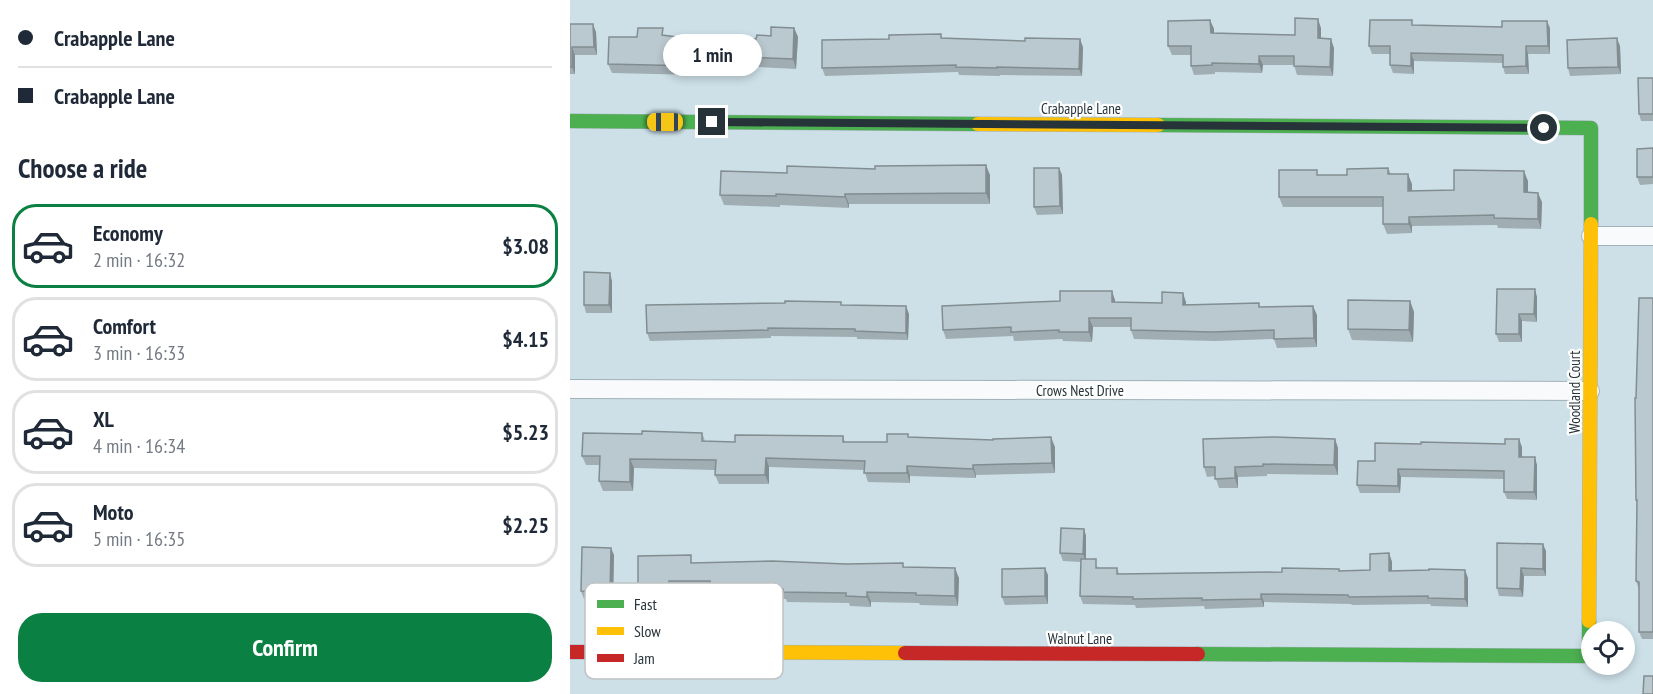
<!DOCTYPE html>
<meta charset="utf-8">
<style>
:root{--surface:#fff;--page:#f2f2f3;--text:#1f2937;--muted:#747a83;--line:#e0e1e3;--accent:#0b8043}
body{margin:0;font-family:"PT Sans Narrow",sans-serif;background:var(--page);color:var(--text);height:100vh;display:flex;flex-direction:column;font-size:22px;white-space:nowrap}
*{box-sizing:border-box;margin:0}
p{font-size:20px;color:var(--muted)}
.icon{flex:none;width:33px;height:33px;fill:none;stroke:currentColor;stroke-width:2;stroke-linecap:round;stroke-linejoin:round}
.map{position:relative;flex:1;overflow:hidden}
.details{display:flex;flex-direction:column;background:var(--surface);width:570px}
.details>*{flex:none}
.top-card{display:grid;align-content:center;height:132px;padding:0 18px;background:var(--surface)}
.tools{position:absolute;left:1011px;top:621px;display:grid;gap:12px}
.tools a{display:grid;place-items:center;width:54px;height:54px;border-radius:50%;background:var(--surface);box-shadow:0 3px 9px #0003;font-size:30px}
.end{position:absolute;width:27px;height:27px;margin:-14px;border:8px solid #263339;background:#fff;box-shadow:0 0 0 3px #fff}
.from{border-radius:50%}
.bubble{position:absolute;height:42px;border-radius:21px;background:var(--surface);box-shadow:0 3px 9px #0003;font-size:20px;font-weight:700;line-height:42px;text-align:center}
.car{position:absolute;width:18px;height:36px;margin:-18px -9px;border-radius:8px;box-shadow:0 0 4px 2px #0007;background:linear-gradient(#f5c518 24%,#345 0 40%,#f5c518 0 76%,#345 0 86%,#f5c518 0)}
.top-card b{display:flex;align-items:center;gap:21px;height:57px;font-size:22px}
.top-card b+b{border-top:2px solid var(--line)}
.top-card i{width:15px;height:15px;background:var(--text)}
ul{padding:0;list-style:none}
li{display:flex;align-items:center;gap:18px;height:84px;margin:0 12px 9px;padding:0 6px;border:3px solid var(--line);border-radius:24px}
li div{flex:1}
li b{display:block;font-size:22px}
li em{font-style:normal;font-weight:700}
li.selected{border-color:var(--accent)}
li>.icon{width:54px;height:54px;stroke-width:1.5}
h2{padding:0 18px;font-size:27px;line-height:72px}
.cta{display:flex;gap:12px;margin-top:auto;padding:12px 18px}
.cta a{flex:1;height:69px;border-radius:24px;background:var(--accent);color:#fff;font-size:24px;font-weight:700;line-height:69px;text-align:center}
main{display:flex;flex:1;min-height:0}
.map>svg:first-child{display:block}
.lines{fill:none;stroke-linecap:round;stroke-linejoin:round}
.street-casing{stroke:#a2b1b7;stroke-width:20}
.fast-casing{stroke:#a2b1b7;stroke-width:15}
.slow-casing{stroke:#a2b1b7;stroke-width:15}
.jam-casing{stroke:#a2b1b7;stroke-width:15}
.street{stroke:#f8fafc;stroke-width:18}
.fast{stroke:#4caf50;stroke-width:14}
.slow{stroke:#ffc107;stroke-width:14}
.jam{stroke:#c62828;stroke-width:14}
.wall{fill:#a0adb2}
.shaded-wall{fill:#828d91}
.building{fill:#bac9cf;stroke:#828d91;stroke-width:1.5}
.route{stroke:#263339;stroke-width:8}
.labels{text-anchor:middle;dominant-baseline:central;stroke-width:4.5;stroke-linejoin:round;paint-order:stroke}
.street-label{font-size:15px;fill:#263339;stroke:#fff}
.key{fill:#fff;stroke:#bec2c4;stroke-width:1.5}
.key-label{font-size:16px;fill:#263339}
</style>
<main>
<section class="details">
<div class="top-card">
<b><i class="from"></i>Crabapple Lane</b>
<b><i></i>Crabapple Lane</b>
</div>
<h2>Choose a ride</h2>
<ul>
<li class="selected"><svg class="icon" aria-label="car" viewBox="0 0 24 24"><path d="M5 17H2v-5l4-1 3-4h7l3 4 3 1v5h-3M9 17h6M6 11h13"/><circle cx="7" cy="17" r="2"/><circle cx="17" cy="17" r="2"/></svg><div><b>Economy</b><p>2 min · 16:32</p></div><em>$3.08</em></li>
<li><svg class="icon" aria-label="car" viewBox="0 0 24 24"><path d="M5 17H2v-5l4-1 3-4h7l3 4 3 1v5h-3M9 17h6M6 11h13"/><circle cx="7" cy="17" r="2"/><circle cx="17" cy="17" r="2"/></svg><div><b>Comfort</b><p>3 min · 16:33</p></div><em>$4.15</em></li>
<li><svg class="icon" aria-label="car" viewBox="0 0 24 24"><path d="M5 17H2v-5l4-1 3-4h7l3 4 3 1v5h-3M9 17h6M6 11h13"/><circle cx="7" cy="17" r="2"/><circle cx="17" cy="17" r="2"/></svg><div><b>XL</b><p>4 min · 16:34</p></div><em>$5.23</em></li>
<li><svg class="icon" aria-label="car" viewBox="0 0 24 24"><path d="M5 17H2v-5l4-1 3-4h7l3 4 3 1v5h-3M9 17h6M6 11h13"/><circle cx="7" cy="17" r="2"/><circle cx="17" cy="17" r="2"/></svg><div><b>Moto</b><p>5 min · 16:35</p></div><em>$2.25</em></li>
</ul>
<div class="cta"><a>Confirm</a></div>
</section>
<div class="map">
<svg width="1083" height="694" viewBox="0 0 1083 694">
<rect width="100%" height="100%" fill="#cde0e8"/>
<g class="lines">
<g class="street-casing">
<path id="street" d="M1021,236H1083
M0,389L1020,391"/>
</g>
<g class="fast-casing">
<path id="fast" d="M0,121L408,124
M588,125L1021,128V224
M628,654L1019,656V621"/>
</g>
<g class="slow-casing">
<path id="slow" d="M408,124L588,125
M1019,621L1021,224
M118,652L335,653"/>
</g>
<g class="jam-casing">
<path id="jam" d="M0,652H118
M335,653L628,654"/>
</g>
<use href="#street" class="street"/>
<use href="#fast" class="fast"/>
<use href="#slow" class="slow"/>
<use href="#jam" class="jam"/>
</g>
<path class="wall" d="M640,20L644,29V34L725,35L751,28V39L764,48L763,76L727,75L724,65H693L692,73L645,72V74L624,75L621,66V55H602L598,46Z
M0,24L26,32L27,55H5V74H0Z
M843,25L980,28V54H958L959,74H935L933,67V63L844,61V74L823,73L820,65V54H802L799,46Z
M224,28L228,37L226,69L171,66V76L42,73L38,64L67,37L95,35L107,37L186,39L201,36Z
M371,34L372,38L513,47L512,76L430,75V76L389,75L388,72L255,76L252,68L319,39Z
M1050,46L1051,74L1000,76L998,68Z
M1083,78V121H1071L1069,114Z
M1083,148V184L1070,185L1067,177Z
M489,168L492,175L493,214L467,215L464,207Z
M818,168L821,174L842,184V191L884,190L958,181V193L972,202L971,229L928,228L927,225L842,226V233L817,234L813,224V207H713L709,197L749,175H777Z
M217,173L420,175V204H279V208L210,205V207L154,205L150,195Z
M42,281V313H16L14,305Z
M967,297V322L952,321V342H929L926,334Z
M1083,298V639H1072L1069,632V589L1066,581L1067,504L1066,500V398Z
M545,300V302L592,303L616,302V304L690,307L747,315V347L707,348L704,339L645,341L564,339L561,330V327H523L522,342L493,341L492,339L444,341L443,336L376,339L373,330Z
M840,301L844,312L843,342L782,340L778,329Z
M272,305L339,314L338,340L287,339V337L201,336V338L80,341L77,333Z
M132,433L135,441L165,442L273,436L275,442H317L339,437L485,447V473L406,475V478L340,476V483L298,482L294,470L199,467V484H149L145,475V470L64,468L63,491H33L29,481L30,465H16L12,456Z
M765,439L768,448V475L697,474V476L668,477V488H649L645,476L637,477L634,467Z
M952,447V457L967,465V500L937,499L934,492V479L831,477L830,493H790L787,485L805,461Z
M514,529L516,536V559L529,568H547L549,574L712,572L769,569L770,571L800,570L819,553L822,562V571L898,578V607L861,606L860,604L782,605L781,604L694,602V607L635,609L634,606L566,608L565,605L513,604L510,596L511,562L493,561L490,553Z
M927,543L976,551V576H954L953,597L929,596L927,588Z
M44,555L43,599H14L11,591Z
M123,563L335,567L389,578L388,606L350,605L349,603L301,602V607L280,606L279,603L217,602L216,599L144,600L141,591H103V605H72L68,595Z
M478,575V604L435,605L432,597Z"/>
<path class="shaded-wall" d="M748,19L751,28V47L748,38Z
M640,20L644,29V42L641,33Z
M977,21L980,28V54L978,46Z
M23,24L26,32L27,55L24,47Z
M224,28L228,37L226,69L223,59Z
M1047,38L1050,46L1051,74L1048,67Z
M510,39L513,47L512,76L509,69Z
M761,39L764,48L763,76L760,67Z
M956,46L958,54L959,74L956,66Z
M2,47L5,55V74L2,67Z
M841,53L844,61V74L841,66Z
M689,56L693,65L692,73L689,64Z
M168,57L171,66V76L167,67Z
M416,165L420,175V204L416,193Z
M489,168L492,175L493,214L490,206Z
M954,171L958,181V202L954,192Z
M838,174L842,184V201L838,191Z
M968,193L972,202L971,229L968,219Z
M275,194L279,204V208L275,197Z
M839,217L842,226V233L839,224Z
M40,273L42,281V313L39,305Z
M965,289L967,297V322L964,314Z
M542,291L545,300V311L542,302Z
M613,293L616,302V314L613,305Z
M840,301L844,312L843,342L839,330Z
M336,306L339,314L338,340L336,333Z
M743,306L747,315V347L744,338Z
M949,314L952,321V342L949,334Z
M519,318L523,327L522,342L519,332Z
M481,437L485,447V473L482,463Z
M765,439L768,448V475L764,465Z
M949,439L952,447V465L949,457Z
M965,457L967,465V500L964,492Z
M196,458L199,467V484L195,475Z
M60,459L64,468L63,491L60,482Z
M403,465L406,475V478L403,469Z
M337,466L340,476V483L337,473Z
M665,467L668,477V488L665,478Z
M828,469L831,477L830,493L828,486Z
M514,529L516,536V562L513,554Z
M973,544L976,551V576L973,569Z
M41,548L44,555L43,599L40,592Z
M819,553L822,562V580L819,571Z
M385,568L389,578L388,606L385,596Z
M475,568L478,575V604L475,596Z
M951,568L954,576L953,597L950,589Z
M895,570L898,578V607L895,599Z
M99,581L103,591V605L99,595Z
M297,592L301,602V607L297,597Z
M691,594L694,602V607L691,599Z"/>
<path class="building" d="M725,18L748,19V38L761,39L760,67L724,66V56H689V64L642,63V65L621,66V46H598V21L640,20L641,33L725,35Z
M800,20H842V25L932,27V21H977L978,46H956V66L933,67V55L841,53V66L820,65V46H799Z
M0,24H23L24,47H2V67H0Z
M201,27L224,28L223,59L168,57L167,67L38,64L39,37H67L68,28H93L92,35L107,37L186,39L187,35L201,36Z
M371,34V38L455,41V38L510,39L509,69L427,67V68L386,67V65L252,68V40L319,39V35Z
M1047,38L1048,67L998,68L997,40Z
M1068,78H1083V114H1069Z
M1083,148V177H1067V149Z
M416,165V193L275,194V197L206,194V196L150,195L151,171L217,173V166L305,169V166Z
M464,168H489L490,206L464,207Z
M818,168V174H838V191L884,190V170L954,171V192L968,193V219L924,218V215L839,217V224H813V197H709V170H747V175H777V169Z
M14,272L40,273L39,305H14Z
M927,289H965L964,314H949V334H926Z
M490,291H542V302L592,303V292L613,293V305L689,303V307L743,306L744,338L704,339V330L642,332L561,330V318H519V332H489V330L441,332V327L373,330L372,306L490,301Z
M1069,298H1083V632H1069V582L1066,581L1067,500H1066L1065,398H1066Z
M778,300L840,301L839,330L778,329Z
M215,301L271,302V305L336,306V333L285,331V329L198,328V330L77,333L76,305L215,303Z
M72,431L132,433V441L165,442V435L273,436V442H317V434H338V437L423,440V439L481,437L482,463L403,465V469L337,466V473H294L295,461L196,458L195,475H145L146,460L60,459V482L29,481L30,456H12L13,433L72,434Z
M704,437L765,439L764,465L693,464V466L665,467V478L645,479V467H634L633,439Z
M935,439H949V457H965L964,492H934V471L828,469V486L787,485L788,461H805V443L851,444V442L935,444Z
M491,528L514,529L513,554L490,553Z
M927,543L973,544V569L951,568L950,589L927,588Z
M12,547L41,548L40,592L11,591Z
M819,553V571L859,570V569L895,570V599L858,598V596L779,597L778,595L691,594V599L632,600V598L563,599V597L510,596L511,559H526V568H547V574L624,573L712,572V568L769,569V571L800,570V554Z
M121,555V563L202,561L276,564L333,563V567L385,568V596L346,595V593L297,592V597L276,596V593L213,592V589L141,590L140,581H99V595H68V556Z
M475,568V596L432,597V569Z
M1074,676H1083V694H1073Z"/>
<g class="lines">
<path class="route" d="M142,122L974,128"/>
</g>
<g class="labels">
<g class="street-label">
<text x="511" y="108">Crabapple Lane</text>
<text x="510" y="390">Crows Nest Drive</text>
<text transform="translate(1004 392) rotate(-90)">Woodland Court</text>
<text x="510" y="638">Walnut Lane</text>
</g>
</g>
<rect x="15" y="583" width="198" height="96" rx="9" class="key"/>
<rect x="27" y="600" width="27" height="8" fill="#4caf50"/>
<rect x="27" y="627" width="27" height="8" fill="#ffc107"/>
<rect x="27" y="654" width="27" height="8" fill="#c62828"/>
<g class="key-label">
<text x="64" y="610">Fast</text>
<text x="64" y="637">Slow</text>
<text x="64" y="664">Jam</text>
</g>
</svg>
<div class="tools">
<a><svg class="icon" aria-label="locate" viewBox="0 0 24 24"><circle cx="12" cy="12" r="6"/><path d="M12 2v4M12 18v4M2 12h4M18 12h4"/></svg></a>
</div>
<i class="end from" style="left:974px;top:128px"></i>
<i class="end" style="left:142px;top:122px"></i>
<div class="bubble" style="left:93px;top:34px;width:99px">1 min</div>
<i class="car" style="left:95px;top:122px;rotate:270deg"></i>
</div>
</main>
